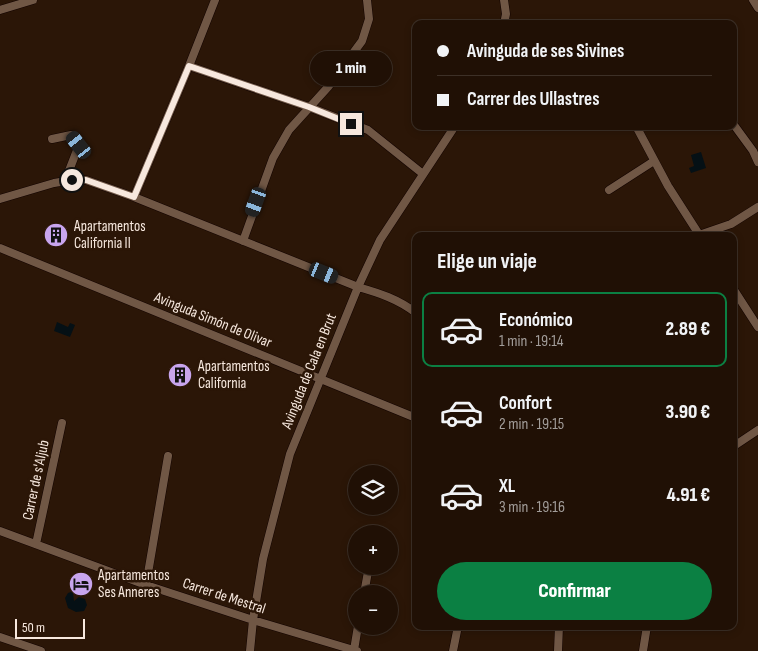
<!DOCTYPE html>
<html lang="es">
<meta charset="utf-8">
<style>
:root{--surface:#201005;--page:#2d1e13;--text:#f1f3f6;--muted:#a29d9a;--line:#3d3027;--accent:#0b8043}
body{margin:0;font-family:"Sofia Sans Condensed",sans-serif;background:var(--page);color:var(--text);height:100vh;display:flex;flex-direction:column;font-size:19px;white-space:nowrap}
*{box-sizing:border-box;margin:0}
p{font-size:16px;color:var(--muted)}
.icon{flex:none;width:28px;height:28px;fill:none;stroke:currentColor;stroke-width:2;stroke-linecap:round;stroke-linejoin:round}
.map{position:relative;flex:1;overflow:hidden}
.side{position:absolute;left:412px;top:232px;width:325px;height:398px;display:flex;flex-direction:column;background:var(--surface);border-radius:10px;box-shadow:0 2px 8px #0003,0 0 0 1px var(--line)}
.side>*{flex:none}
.guide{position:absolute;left:412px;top:20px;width:325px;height:110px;border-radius:10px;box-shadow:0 2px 8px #0003,0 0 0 1px var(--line);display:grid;align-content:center;height:110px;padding:0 25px;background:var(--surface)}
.controls{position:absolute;left:348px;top:465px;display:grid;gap:10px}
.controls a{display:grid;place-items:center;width:50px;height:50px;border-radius:50%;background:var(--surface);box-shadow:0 2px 8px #0003,0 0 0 1px var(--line);font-size:25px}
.scale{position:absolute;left:15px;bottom:12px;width:70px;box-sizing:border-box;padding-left:5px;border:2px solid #f7e8de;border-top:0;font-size:14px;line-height:18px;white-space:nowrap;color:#f7e8de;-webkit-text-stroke:4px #2b1607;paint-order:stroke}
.end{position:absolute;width:22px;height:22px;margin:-11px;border:6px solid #f7e8de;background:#111;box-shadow:0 0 0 2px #111}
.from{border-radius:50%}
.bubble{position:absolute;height:35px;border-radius:18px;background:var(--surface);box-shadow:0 2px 8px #0003,0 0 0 1px var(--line);font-size:16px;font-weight:800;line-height:35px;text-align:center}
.car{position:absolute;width:15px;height:30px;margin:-15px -8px;border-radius:6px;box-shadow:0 0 4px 1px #0007;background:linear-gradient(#222 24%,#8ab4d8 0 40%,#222 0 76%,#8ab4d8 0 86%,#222 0)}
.guide b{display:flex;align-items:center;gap:18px;height:48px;font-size:19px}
.guide b+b{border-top:1px solid var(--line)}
.guide i{width:12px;height:12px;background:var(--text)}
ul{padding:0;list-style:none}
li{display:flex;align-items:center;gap:15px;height:75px;margin:0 10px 8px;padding:0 15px;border:2px solid transparent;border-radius:10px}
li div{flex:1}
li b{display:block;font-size:19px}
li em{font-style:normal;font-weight:800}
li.selected{border-color:var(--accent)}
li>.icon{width:45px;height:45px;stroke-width:1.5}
h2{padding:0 25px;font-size:22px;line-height:60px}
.cta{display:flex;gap:10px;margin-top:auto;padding:10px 25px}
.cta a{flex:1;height:58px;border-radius:30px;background:var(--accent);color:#fff;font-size:20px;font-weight:800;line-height:58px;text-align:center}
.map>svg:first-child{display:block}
.water{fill:#051015}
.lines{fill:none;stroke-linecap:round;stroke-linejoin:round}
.street-casing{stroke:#120300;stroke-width:9}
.street{stroke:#705745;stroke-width:8}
.route{stroke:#f7e8de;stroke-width:6}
.labels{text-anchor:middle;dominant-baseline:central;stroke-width:5;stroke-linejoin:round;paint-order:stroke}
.poi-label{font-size:15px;fill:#f7e8de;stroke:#2b1607;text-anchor:start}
.street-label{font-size:15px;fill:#f7e8de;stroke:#2b1607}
</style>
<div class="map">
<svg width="758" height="651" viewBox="0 0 758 651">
<rect width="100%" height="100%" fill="#2b1607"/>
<path class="water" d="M701,152L706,168L691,173L689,168L694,166L691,155Z
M57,322L68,327L70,323L75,325L70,337L54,331Z
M71,592L73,593L74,601L79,597L85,599L87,605L84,611L76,612L68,608L65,598L68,593Z"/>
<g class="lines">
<g class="street-casing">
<path id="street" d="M504,0L506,14L504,24
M753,0L758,8
M0,10L33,0
M189,66L309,107L368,130L423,174
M734,125L753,151L758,162
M636,126L668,186L700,236
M52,139L71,135L79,145L65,181
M609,190L654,161
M134,197L189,66L215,0
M0,199L54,183L72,180H86L134,197L358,287C379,293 398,299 416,313
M699,235L731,224L758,207
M243,241L273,158L289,130L328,87L362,41L369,19L367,0
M0,248L416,418
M734,290L758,327
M734,446L758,430
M0,531L146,585L253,620L357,651
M36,544L62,423
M146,585L168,456
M364,594L369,566
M0,637L41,651
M354,650L358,626
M250,651L253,620L263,559L290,454L358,287L380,240L455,126
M453,651L458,626
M558,651L559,626
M643,651L647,626"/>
</g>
<use href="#street" class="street"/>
</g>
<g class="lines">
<path class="route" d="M72,180H86L134,197L189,66L309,107L351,124"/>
</g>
<defs>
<g id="building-disc" transform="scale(1.25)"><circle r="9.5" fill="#c8a5ee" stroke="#2b1607"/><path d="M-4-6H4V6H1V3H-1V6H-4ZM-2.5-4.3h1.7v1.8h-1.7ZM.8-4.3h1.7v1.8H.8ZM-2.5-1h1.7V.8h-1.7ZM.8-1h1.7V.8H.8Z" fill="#111"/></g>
<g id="hotel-disc" transform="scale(1.25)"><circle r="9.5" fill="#c8a5ee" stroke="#2b1607"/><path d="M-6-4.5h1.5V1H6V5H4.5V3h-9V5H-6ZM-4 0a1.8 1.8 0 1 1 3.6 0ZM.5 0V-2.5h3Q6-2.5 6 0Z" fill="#111"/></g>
</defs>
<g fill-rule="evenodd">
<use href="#building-disc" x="56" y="235"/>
<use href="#building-disc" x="180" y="375"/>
<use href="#hotel-disc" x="81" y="584"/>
</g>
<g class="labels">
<g class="poi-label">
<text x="74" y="226">Apartamentos<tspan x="74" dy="17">California II</tspan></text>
<text x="198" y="366">Apartamentos<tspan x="198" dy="17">California</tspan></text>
<text x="98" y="575">Apartamentos<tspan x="98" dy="17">Ses Anneres</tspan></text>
</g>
<g class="street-label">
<text transform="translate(213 320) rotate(22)">Avinguda Simón de Olivar</text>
<text transform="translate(309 371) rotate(-68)">Avinguda de Cala en Brut</text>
<text transform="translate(36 480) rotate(-78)">Carrer de s'Aljub</text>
<text transform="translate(224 596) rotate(18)">Carrer de Mestral</text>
</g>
</g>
</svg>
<div class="controls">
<a><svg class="icon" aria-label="layers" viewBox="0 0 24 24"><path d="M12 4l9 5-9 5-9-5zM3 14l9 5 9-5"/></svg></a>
<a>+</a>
<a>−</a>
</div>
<div class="scale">50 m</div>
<i class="end from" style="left:72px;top:180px"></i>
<i class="end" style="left:351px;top:124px"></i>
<div class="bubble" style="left:310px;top:51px;width:82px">1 min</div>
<i class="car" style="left:79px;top:145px;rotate:322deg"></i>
<i class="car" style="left:256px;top:202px;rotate:200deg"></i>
<i class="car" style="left:324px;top:273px;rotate:112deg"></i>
<div class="guide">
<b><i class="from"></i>Avinguda de ses Sivines</b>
<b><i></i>Carrer des Ullastres</b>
</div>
<section class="side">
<h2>Elige un viaje</h2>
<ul>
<li class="selected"><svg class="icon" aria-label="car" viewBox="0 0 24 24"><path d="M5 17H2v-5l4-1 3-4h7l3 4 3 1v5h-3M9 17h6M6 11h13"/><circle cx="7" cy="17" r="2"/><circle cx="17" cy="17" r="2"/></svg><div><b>Económico</b><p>1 min · 19:14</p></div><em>2.89 €</em></li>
<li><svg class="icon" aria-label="car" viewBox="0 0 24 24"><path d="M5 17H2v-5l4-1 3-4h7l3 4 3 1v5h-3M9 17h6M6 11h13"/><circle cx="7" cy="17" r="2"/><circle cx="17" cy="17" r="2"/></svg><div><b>Confort</b><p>2 min · 19:15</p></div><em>3.90 €</em></li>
<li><svg class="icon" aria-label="car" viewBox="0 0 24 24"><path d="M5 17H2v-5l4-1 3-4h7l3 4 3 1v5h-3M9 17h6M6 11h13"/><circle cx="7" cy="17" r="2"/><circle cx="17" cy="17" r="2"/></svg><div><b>XL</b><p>3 min · 19:16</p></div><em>4.91 €</em></li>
</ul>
<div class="cta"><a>Confirmar</a></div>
</section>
</div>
